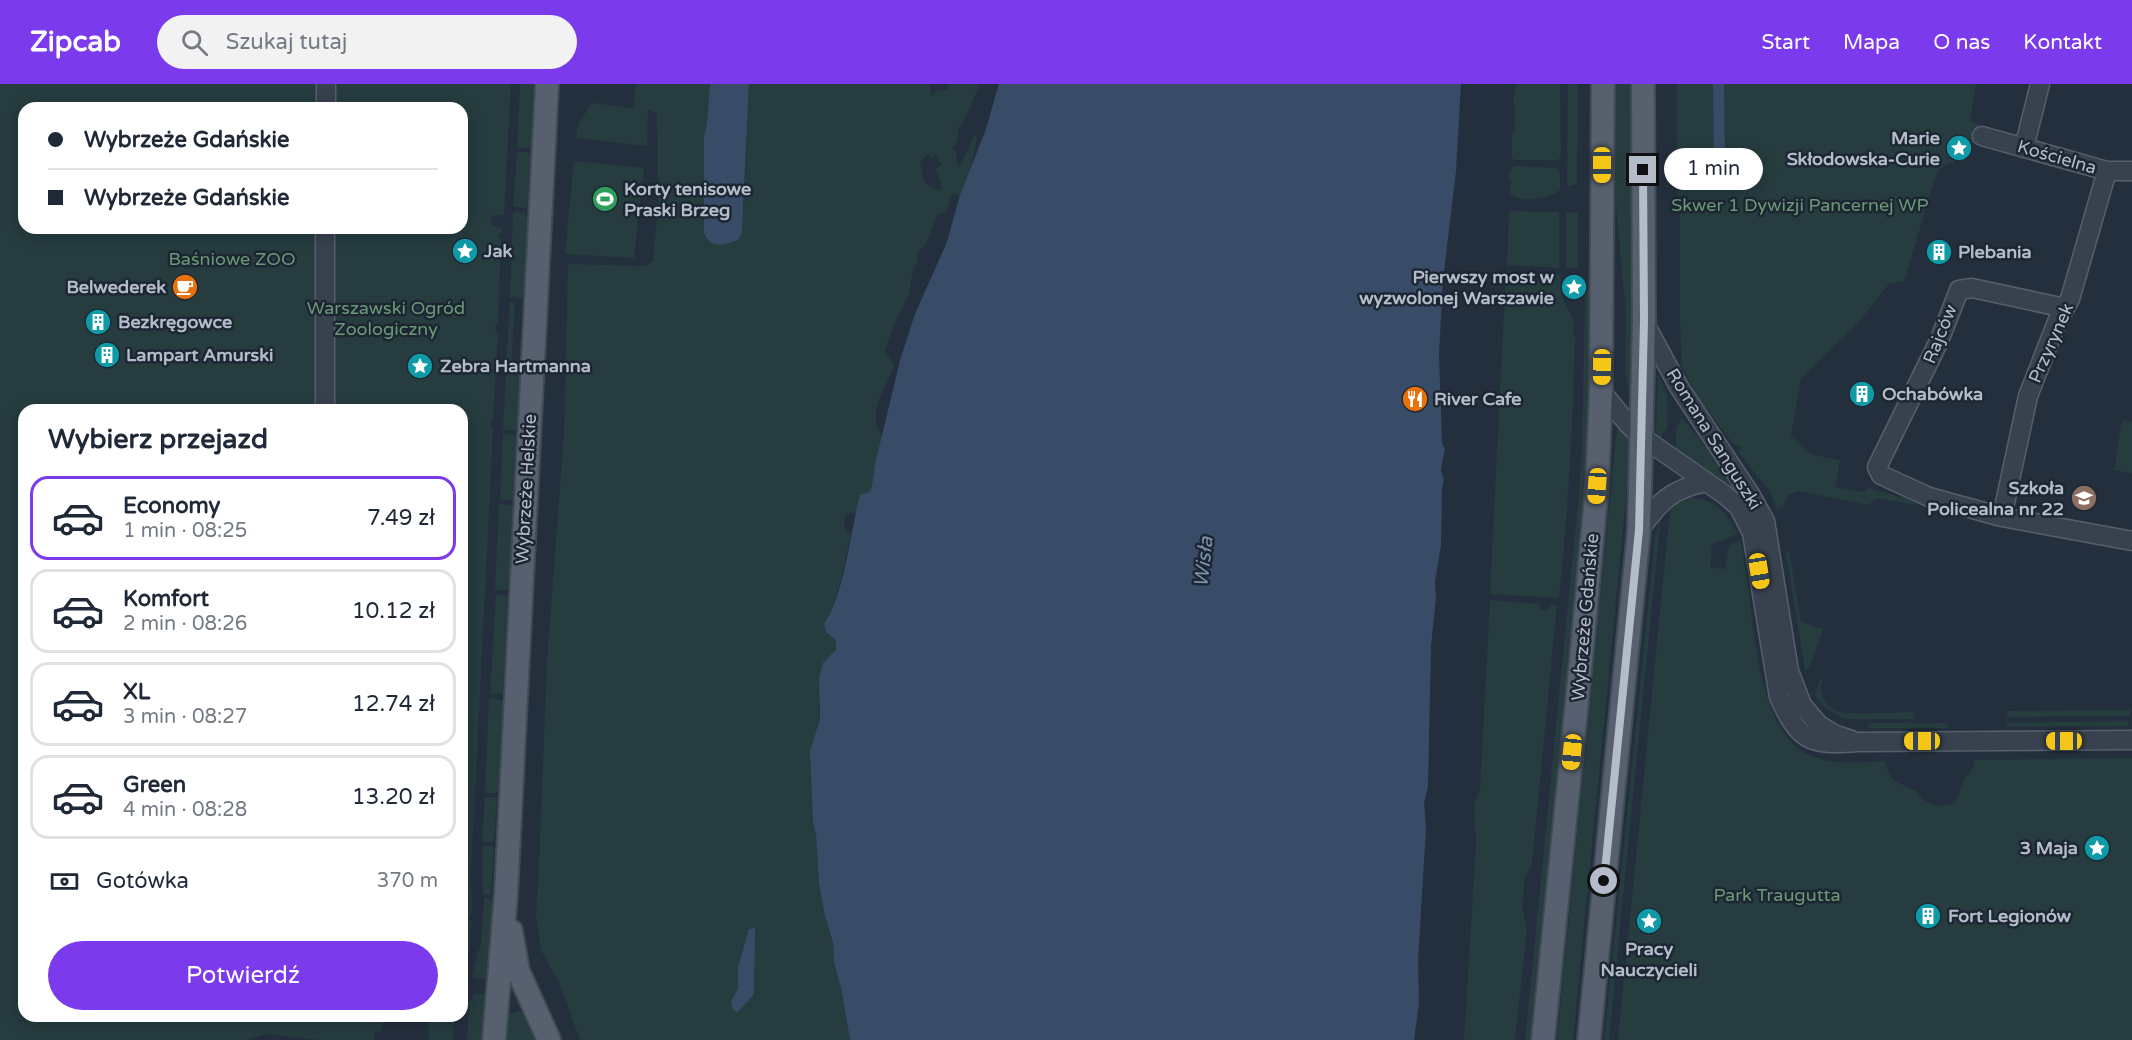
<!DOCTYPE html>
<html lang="pl">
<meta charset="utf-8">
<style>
:root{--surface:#fff;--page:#f2f2f3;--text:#1f2937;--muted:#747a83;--line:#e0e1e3;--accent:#7c3aed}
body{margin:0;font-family:"Varela Round",sans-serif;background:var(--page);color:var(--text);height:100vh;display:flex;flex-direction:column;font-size:22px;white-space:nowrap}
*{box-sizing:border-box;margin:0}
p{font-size:20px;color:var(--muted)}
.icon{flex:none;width:33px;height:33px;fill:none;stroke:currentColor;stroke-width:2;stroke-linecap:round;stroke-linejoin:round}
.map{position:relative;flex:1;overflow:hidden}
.drawer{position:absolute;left:18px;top:320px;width:450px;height:618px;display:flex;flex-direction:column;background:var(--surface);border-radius:18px;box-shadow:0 3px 15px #0003}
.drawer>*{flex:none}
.top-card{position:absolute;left:18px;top:18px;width:450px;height:132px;border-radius:18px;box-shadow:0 3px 15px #0003;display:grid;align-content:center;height:132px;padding:0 30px;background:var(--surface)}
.end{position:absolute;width:27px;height:27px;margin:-14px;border:8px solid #b4bcc9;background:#111;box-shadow:0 0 0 3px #111}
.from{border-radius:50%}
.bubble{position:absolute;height:42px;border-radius:21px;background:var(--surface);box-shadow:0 3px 15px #0003;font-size:20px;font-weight:600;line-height:42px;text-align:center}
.car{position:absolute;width:18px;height:36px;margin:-18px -9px;border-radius:8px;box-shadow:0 0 4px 2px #0007;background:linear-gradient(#f5c518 24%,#345 0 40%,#f5c518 0 76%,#345 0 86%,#f5c518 0)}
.top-card b{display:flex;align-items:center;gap:21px;height:57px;font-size:22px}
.top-card b+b{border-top:2px solid var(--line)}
.top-card i{width:15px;height:15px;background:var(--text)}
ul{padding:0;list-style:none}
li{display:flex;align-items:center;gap:18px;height:84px;margin:0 12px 9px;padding:0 18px;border:3px solid var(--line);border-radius:18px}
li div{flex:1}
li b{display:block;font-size:22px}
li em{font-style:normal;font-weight:600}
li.on{border-color:var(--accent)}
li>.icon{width:54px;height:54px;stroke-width:1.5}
h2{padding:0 30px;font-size:27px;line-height:72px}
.pay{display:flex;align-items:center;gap:15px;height:66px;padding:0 30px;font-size:22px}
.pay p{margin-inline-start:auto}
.button{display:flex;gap:12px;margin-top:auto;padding:12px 30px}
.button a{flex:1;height:69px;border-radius:36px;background:var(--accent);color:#fff;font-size:24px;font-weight:600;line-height:69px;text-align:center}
header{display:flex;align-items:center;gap:36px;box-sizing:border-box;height:84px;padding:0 30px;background:var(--accent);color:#fff}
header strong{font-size:28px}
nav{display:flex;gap:33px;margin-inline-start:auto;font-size:21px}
.search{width:420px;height:54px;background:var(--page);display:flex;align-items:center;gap:15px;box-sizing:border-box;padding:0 21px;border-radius:33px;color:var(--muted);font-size:22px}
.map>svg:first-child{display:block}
.green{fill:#263c3f;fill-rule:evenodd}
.water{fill:#394c67}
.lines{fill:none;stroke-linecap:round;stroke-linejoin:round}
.minor-casing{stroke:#565f6c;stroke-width:21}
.major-casing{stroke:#414a57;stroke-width:26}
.minor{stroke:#38414e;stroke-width:18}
.major{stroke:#56606e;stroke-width:22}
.route{stroke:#b4bcc9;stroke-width:8}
.labels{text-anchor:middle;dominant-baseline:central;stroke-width:5;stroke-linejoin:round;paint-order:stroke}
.poi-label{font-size:18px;font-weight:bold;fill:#b4bcc9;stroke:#1d2633;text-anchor:start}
.street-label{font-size:18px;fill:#b4bcc9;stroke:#1d2633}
.park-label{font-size:18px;fill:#6b9a76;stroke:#1d2633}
.water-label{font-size:20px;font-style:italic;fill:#7c92b1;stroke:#1d2633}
</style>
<header>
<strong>Zipcab</strong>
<div class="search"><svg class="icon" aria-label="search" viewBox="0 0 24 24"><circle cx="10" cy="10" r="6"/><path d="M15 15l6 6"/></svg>Szukaj tutaj</div>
<nav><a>Start</a><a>Mapa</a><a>O nas</a><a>Kontakt</a></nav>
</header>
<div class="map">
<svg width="2132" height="956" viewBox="0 0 2132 956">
<rect width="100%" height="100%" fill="#242f3e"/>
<path class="green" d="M0,0H511L504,131L491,132V141L502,145V149L499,150V155L501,156L498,241H495V246L498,247L493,337H491L490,343H493L471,792L473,831H470V836L472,837L470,865L462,884V326H24V932H384L381,948L375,947L374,956H320L267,950L245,956H0ZM24,24H462V144H24Z
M520,0H534L531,62L529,65L517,64Z
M636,0H710L707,39L704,53V149L744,126L749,0H930L931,12L937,7L949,5L948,0H980L962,42L958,44V57L952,64L957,69L956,77L959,82L969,65L973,53L977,52C973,76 971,88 960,111L953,110L949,115L950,119L945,129L938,130C931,145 930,159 917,169V176L911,195L909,211L894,241L885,267L894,281C886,307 865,326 883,354L876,380V406L861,411L856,429L851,428L845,433C843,441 845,445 851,450L842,492L831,529L846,535L818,621L820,635L810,667L813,739L816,750L819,800L825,832L833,858L834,879L841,904L850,956H580L559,899L541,866L536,832L539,783L547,577L564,350L568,180L645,182L653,177L658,122L657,29L648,26L647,62L576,54L578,40L592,19L633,24ZM929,70V75L936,71L941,80L936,85L942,104L938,107L924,98L920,77Z
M1516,0H1560L1561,72L1558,76H1515L1512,74V49H1514L1515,21L1513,20Z
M1568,0H1578L1577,100L1567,103Z
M1616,0H1631V317L1625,287L1626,231L1616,121Z
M1677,0H1976L1970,37L1979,40L1971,67H1965L1963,78C1950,77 1942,80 1936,92L1904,197L1889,200L1857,240L1801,295L1791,352L1813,371L1840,376L1835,403L1864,408L1869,404L1902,414L1905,408L1917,414L1915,421L1877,414L1868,421L1797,407L1788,411L1783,422L1777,425L1770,408L1739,369L1741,362L1733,360L1697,312L1682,283L1680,237V128L1677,114Z
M517,68H528L531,71L528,122L526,124L513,123Z
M574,77L644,84L634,174L565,170Z
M1515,82L1557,84L1560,90V106C1547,115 1524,119 1510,110L1511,97L1509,96V87Z
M513,127L525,128L528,137L523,213L521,214L510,213Z
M1509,127L1559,128V184L1507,181Z
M1566,128L1578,129V185L1566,184Z
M1506,187L1528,188V194L1532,197H1541L1543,189L1560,190L1562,212L1575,240L1573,245L1575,254C1573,342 1568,428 1559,514L1490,510Z
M1585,205H1590L1587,364L1581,449L1530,956H1525L1579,410L1582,363Z
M510,218L515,219L511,284L506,283Z
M506,287L518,288L520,290L516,346H503Z
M1658,290L1667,310V345L1662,350V357L1656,350Z
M1681,332L1741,408L1787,599L1817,646L1809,643L1789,615L1733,405L1676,368V344L1680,339Z
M1618,333L1630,350L1626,414L1573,956H1557Z
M2122,336L2132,338V389L2114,386Z
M503,350L514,351L516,353L513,415L511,416H500Z
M1692,414C1714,414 1729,431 1738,450L1712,460L1710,483L1725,485L1729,462L1740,457C1744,468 1745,481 1747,493C1754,542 1758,646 1807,670C1831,682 1860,678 1885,677C1890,700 1897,697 1914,706C1919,708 1922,716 1928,719C1935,723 1949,722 1956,718L1963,697L1974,682V676L2132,674V956H1618L1670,426L1678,419Z
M499,420L513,422L509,505L506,506H495Z
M1661,430L1609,956H1604L1655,453Z
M1789,467L1801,538L1823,545L1810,583L1807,586H1805L1786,468Z
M496,510L508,512L503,608L502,610H490Z
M1490,516L1540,520V525L1549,526L1550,521H1557L1532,779L1525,795L1522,823L1527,844L1515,956H1464L1476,760L1474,721L1480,704Z
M1820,595H1822C1819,608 1823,622 1837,627C1850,632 1897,628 1914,628L1915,635H1847C1833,631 1824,623 1815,612Z
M489,614L503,616L498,707L496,709H485Z
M2130,626V632L2007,633V627Z
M2129,637L2127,642L2007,643V639Z
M1868,639H1948V644H1868Z
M485,713L497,714L494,757L493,758H482Z
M482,762H492L494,764L491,810H483Z
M484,814L491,815L493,817L489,893L487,895L471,894L481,859Z
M474,910H491L488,956H467L469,918Z
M518,927L526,930L542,956H501L507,931Z
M428,932H454L453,956H429Z"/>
<path class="water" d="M710,0H749L742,148L739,155C726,162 710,165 704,149V53L707,39Z
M999,0H1461L1456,87L1443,196L1439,270L1442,359L1445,365L1442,379L1441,387L1444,396L1442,404L1441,461L1435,498L1436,514L1431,562L1428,702L1424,719L1426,744L1418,876L1419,919L1414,956H850L841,904L834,879L833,858L825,832L819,800L816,750L813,739L810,667L820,635L819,594L823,579L836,566V556L826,548L824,540C845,509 850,449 860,411L869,408L872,402L875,380L901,273L915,230L947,158L960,111L985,48Z
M1713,0H1724L1725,84H1714Z
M755,844L754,910L737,929L732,924L731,917L738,905V883L749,845Z"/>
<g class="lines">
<g class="minor-casing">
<path id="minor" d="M326,24V0
M1982,52L2107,87H2132
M2024,64L2040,0
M2065,224L1972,204L1959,206L1939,257L1877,383L1881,391L1929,413L2002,433L2132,457
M1644,238L1679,303L1750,410L1765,437L1789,587L1802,621L1819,641L1836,651L1852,656
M1601,307L1628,340L1642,353L1725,411L1739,423L1752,449L1779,613C1799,657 1810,662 1857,658L2132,656
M325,326V144
M2002,433L2028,312L2057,238L2070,215L2107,87
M1639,446C1661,417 1669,406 1706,398"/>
</g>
<g class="major-casing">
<path id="major" d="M511,847L518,887L549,956
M494,956L506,810L547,0
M1543,956L1581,577L1597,402L1601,307L1603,0
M1589,956L1639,446L1644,238L1643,0"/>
</g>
<use href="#minor" class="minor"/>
<use href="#major" class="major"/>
</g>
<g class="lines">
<path class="route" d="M1604,797L1639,446L1644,237L1643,86"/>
</g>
<defs>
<g id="sight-disc" transform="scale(1.35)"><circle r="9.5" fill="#0f9aa8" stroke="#1d2633"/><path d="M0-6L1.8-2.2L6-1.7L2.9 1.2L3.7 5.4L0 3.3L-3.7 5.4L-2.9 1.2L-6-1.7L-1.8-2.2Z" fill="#fff"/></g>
<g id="stadium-disc" transform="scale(1.35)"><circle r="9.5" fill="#2e9e5b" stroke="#1d2633"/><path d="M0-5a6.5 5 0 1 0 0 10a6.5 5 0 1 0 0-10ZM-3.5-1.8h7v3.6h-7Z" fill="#fff"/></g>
<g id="building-disc" transform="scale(1.35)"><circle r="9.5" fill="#0f9aa8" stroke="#1d2633"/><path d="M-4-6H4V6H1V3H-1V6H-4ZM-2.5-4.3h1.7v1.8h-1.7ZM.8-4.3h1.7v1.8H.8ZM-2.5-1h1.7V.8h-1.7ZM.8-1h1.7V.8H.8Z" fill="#fff"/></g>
<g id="cafe-disc" transform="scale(1.35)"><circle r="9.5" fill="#e8710a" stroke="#1d2633"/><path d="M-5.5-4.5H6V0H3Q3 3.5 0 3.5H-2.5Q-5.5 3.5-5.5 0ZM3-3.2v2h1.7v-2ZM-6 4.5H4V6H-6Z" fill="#fff"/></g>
<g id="restaurant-disc" transform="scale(1.35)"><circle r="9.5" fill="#e8710a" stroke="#1d2633"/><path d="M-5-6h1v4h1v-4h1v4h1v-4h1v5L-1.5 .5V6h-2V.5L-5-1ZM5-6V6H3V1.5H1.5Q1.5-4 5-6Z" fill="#fff"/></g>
<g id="university-disc" transform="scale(1.35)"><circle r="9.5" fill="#8d6e63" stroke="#1d2633"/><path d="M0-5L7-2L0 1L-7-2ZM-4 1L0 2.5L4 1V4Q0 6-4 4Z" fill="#fff"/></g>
</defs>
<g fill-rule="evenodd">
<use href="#sight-disc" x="1959" y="64"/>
<use href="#stadium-disc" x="605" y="115"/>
<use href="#sight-disc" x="465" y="167"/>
<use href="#building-disc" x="1939" y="168"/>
<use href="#cafe-disc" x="185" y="203"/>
<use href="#sight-disc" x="1574" y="203"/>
<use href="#building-disc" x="98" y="238"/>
<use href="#building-disc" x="107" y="271"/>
<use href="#sight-disc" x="420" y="282"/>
<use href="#building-disc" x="1862" y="310"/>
<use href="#restaurant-disc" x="1415" y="315"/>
<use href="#university-disc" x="2084" y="414"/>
<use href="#sight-disc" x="2097" y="764"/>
<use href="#building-disc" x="1928" y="832"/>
<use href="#sight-disc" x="1649" y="837"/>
</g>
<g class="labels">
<g class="poi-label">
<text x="1940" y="54" text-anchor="end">Marie<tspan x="1940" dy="21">Skłodowska-Curie</tspan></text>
<text x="624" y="105">Korty tenisowe<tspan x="624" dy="21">Praski Brzeg</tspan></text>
<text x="484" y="167">Jak</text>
<text x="1958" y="168">Plebania</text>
<text x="1554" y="193" text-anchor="end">Pierwszy most w<tspan x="1554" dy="21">wyzwolonej Warszawie</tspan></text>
<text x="166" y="203" text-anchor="end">Belwederek</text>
<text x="118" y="238">Bezkręgowce</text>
<text x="126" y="271">Lampart Amurski</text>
<text x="440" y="282">Zebra Hartmanna</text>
<text x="1882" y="310">Ochabówka</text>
<text x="1434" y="315">River Cafe</text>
<text x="2064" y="404" text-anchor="end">Szkoła<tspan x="2064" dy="21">Policealna nr 22</tspan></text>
<text x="2078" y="764" text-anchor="end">3 Maja</text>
<text x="1948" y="832">Fort Legionów</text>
<text x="1649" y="865" text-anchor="middle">Pracy<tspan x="1649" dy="21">Nauczycieli</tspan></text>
</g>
<g class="street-label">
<text transform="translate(2057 73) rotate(16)">Kościelna</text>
<text transform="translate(1940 250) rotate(-68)">Rajców</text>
<text transform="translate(2051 259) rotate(-66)">Przyrynek</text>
<text transform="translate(1714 355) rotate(58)">Romana Sanguszki</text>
<text transform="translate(526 405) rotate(-87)">Wybrzeże Helskie</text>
<text transform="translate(1585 533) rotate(-85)">Wybrzeże Gdańskie</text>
</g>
<g class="park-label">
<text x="1800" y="121">Skwer 1 Dywizji Pancernej WP</text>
<text x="232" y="175">Baśniowe ZOO</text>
<text x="386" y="224">Warszawski Ogród<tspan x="386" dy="21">Zoologiczny</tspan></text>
<text x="1777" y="811">Park Traugutta</text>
</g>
<g class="water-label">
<text transform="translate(1204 478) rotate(-84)">Wisła</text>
</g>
</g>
</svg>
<i class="end from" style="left:1604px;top:797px"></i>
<i class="end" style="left:1643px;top:86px"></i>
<div class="bubble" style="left:1664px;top:64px;width:99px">1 min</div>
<i class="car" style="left:1602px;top:81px;rotate:180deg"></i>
<i class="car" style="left:1602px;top:283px;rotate:181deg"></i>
<i class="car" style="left:1597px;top:402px;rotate:184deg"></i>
<i class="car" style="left:1759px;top:487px;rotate:171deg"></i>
<i class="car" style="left:1922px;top:657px;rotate:270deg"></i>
<i class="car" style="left:2064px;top:657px;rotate:270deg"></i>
<i class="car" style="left:1572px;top:668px;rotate:186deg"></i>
<div class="top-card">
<b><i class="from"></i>Wybrzeże Gdańskie</b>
<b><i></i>Wybrzeże Gdańskie</b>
</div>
<section class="drawer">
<h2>Wybierz przejazd</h2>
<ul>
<li class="on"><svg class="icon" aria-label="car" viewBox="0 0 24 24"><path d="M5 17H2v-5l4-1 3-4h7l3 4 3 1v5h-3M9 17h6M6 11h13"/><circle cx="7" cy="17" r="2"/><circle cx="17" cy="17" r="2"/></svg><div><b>Economy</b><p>1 min · 08:25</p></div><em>7.49 zł</em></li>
<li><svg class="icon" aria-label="car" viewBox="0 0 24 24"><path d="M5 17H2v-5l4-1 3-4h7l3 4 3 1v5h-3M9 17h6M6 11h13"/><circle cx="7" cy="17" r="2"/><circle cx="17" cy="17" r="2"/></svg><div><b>Komfort</b><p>2 min · 08:26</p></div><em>10.12 zł</em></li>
<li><svg class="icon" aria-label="car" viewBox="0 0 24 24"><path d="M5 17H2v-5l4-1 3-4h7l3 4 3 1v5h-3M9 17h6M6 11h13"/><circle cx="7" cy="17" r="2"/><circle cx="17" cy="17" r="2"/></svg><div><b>XL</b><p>3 min · 08:27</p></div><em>12.74 zł</em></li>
<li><svg class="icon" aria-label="car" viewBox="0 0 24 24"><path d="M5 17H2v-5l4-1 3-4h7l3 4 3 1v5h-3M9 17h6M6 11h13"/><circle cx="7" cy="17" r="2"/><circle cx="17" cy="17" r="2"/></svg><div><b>Green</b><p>4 min · 08:28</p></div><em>13.20 zł</em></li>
</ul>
<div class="pay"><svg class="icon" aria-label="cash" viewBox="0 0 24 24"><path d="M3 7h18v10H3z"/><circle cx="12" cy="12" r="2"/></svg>Gotówka<p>370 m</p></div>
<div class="button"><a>Potwierdź</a></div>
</section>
</div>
